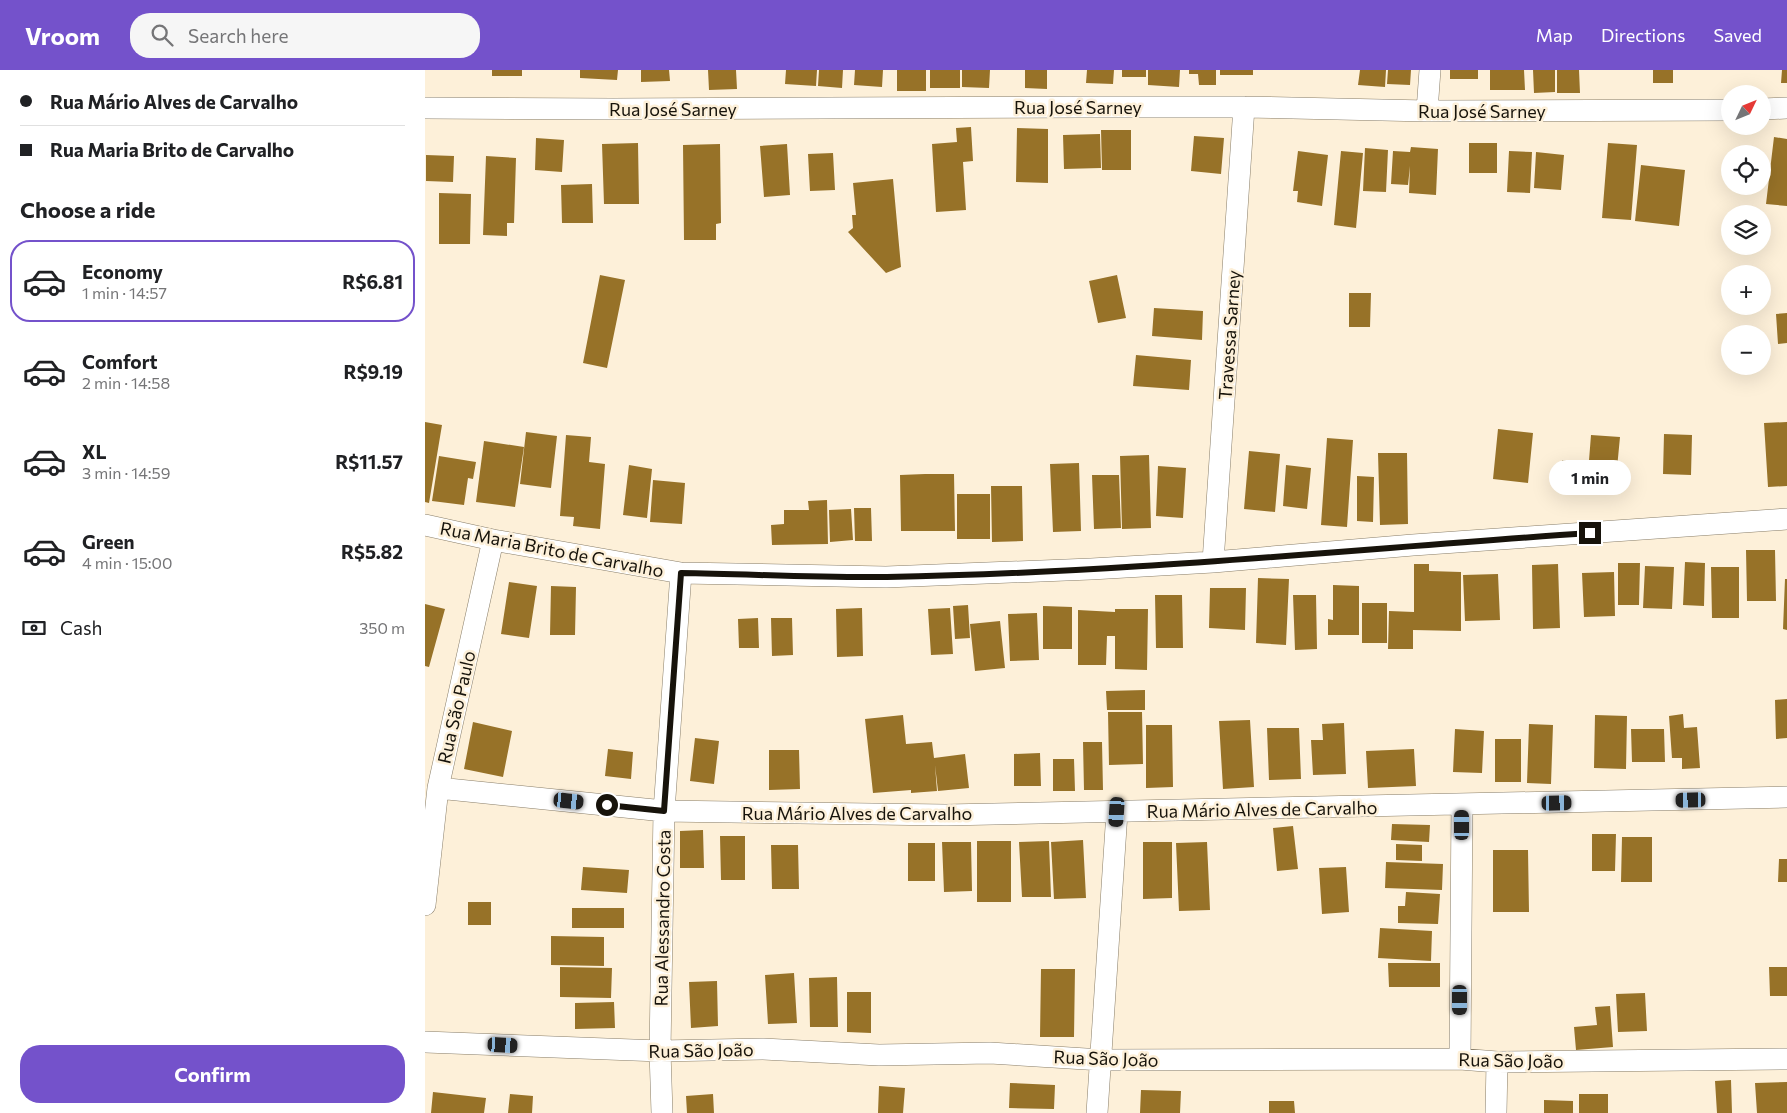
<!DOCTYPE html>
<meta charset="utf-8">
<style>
:root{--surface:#fff;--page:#f6f6f6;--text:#202124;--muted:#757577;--line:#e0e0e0;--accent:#7452cb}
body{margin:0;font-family:Commissioner,sans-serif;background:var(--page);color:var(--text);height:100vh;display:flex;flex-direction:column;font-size:19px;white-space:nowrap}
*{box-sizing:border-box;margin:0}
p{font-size:16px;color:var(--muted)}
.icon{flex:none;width:28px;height:28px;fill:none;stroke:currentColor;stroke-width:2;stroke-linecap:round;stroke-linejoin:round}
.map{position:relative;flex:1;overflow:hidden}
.details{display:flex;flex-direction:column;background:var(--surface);width:425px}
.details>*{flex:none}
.banner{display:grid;align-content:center;height:110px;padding:0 20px;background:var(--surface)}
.needle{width:32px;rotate:47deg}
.tools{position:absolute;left:1296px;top:15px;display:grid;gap:10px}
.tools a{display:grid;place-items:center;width:50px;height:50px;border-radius:50%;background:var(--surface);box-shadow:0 5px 20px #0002;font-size:25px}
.end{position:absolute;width:22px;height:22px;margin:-11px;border:6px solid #17130b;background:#fff;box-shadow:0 0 0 2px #fff}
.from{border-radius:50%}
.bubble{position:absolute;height:35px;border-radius:18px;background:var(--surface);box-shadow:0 5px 20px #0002;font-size:16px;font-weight:700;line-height:35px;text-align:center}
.car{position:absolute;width:15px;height:30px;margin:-15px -8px;border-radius:6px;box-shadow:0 0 4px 1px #0007;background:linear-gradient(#222 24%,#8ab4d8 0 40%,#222 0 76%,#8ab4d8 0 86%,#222 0)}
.banner b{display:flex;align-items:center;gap:18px;height:48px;font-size:19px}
.banner b+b{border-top:1px solid var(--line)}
.banner i{width:12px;height:12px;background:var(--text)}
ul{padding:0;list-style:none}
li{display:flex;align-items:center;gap:15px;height:82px;margin:0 10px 8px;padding:0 10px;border:2px solid transparent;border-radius:20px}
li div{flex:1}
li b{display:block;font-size:19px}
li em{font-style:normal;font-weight:700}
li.active{border-color:var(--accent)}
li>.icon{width:45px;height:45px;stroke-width:1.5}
h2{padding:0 20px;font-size:22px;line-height:60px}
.pay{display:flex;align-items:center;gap:12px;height:55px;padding:0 20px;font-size:19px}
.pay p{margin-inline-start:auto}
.button{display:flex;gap:10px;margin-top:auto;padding:10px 20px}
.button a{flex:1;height:58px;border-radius:20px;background:var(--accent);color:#fff;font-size:20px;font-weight:700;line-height:58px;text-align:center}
header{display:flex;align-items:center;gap:30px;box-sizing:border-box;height:70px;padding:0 25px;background:var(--accent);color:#fff}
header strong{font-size:24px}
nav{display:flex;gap:28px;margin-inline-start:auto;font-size:18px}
.search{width:350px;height:45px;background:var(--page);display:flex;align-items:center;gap:12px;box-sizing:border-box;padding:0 18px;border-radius:20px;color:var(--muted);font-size:19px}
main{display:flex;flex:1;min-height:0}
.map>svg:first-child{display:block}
.building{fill:#977228}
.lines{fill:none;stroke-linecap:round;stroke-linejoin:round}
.street-casing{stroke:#897e69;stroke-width:22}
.street{stroke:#fff;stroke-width:21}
.route{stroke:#17130b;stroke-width:6}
.labels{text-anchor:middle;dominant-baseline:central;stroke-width:5;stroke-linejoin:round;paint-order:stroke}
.street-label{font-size:18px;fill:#17130b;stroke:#fdf0d9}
</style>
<header>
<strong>Vroom</strong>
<div class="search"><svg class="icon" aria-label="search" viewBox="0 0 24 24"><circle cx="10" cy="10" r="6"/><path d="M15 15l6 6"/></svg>Search here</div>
<nav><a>Map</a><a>Directions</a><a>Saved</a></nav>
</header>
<main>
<section class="details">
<div class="banner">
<b><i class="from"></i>Rua Mário Alves de Carvalho</b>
<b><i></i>Rua Maria Brito de Carvalho</b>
</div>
<h2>Choose a ride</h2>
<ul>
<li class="active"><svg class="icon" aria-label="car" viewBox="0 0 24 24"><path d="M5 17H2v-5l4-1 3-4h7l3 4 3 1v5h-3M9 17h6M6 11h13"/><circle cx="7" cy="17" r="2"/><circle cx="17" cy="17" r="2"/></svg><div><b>Economy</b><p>1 min · 14:57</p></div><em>R$6.81</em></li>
<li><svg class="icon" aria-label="car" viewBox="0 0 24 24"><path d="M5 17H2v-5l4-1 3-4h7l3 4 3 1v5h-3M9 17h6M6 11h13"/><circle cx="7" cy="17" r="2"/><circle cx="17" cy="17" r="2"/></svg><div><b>Comfort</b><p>2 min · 14:58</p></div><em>R$9.19</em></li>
<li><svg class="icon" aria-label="car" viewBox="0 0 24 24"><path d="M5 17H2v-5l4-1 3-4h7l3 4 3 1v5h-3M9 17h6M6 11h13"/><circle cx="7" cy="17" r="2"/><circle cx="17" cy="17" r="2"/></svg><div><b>XL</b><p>3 min · 14:59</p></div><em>R$11.57</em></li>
<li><svg class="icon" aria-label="car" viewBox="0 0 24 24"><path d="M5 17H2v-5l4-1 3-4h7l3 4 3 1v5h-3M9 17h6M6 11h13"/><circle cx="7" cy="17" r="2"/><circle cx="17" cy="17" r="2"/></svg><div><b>Green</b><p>4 min · 15:00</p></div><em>R$5.82</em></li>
</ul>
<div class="pay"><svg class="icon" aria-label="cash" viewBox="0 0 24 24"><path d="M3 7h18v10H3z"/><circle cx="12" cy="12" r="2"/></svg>Cash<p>350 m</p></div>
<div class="button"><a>Confirm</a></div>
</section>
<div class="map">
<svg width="1362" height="1043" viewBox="0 0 1362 1043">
<rect width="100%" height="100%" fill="#fdf0d9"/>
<path class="building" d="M67,0H97V6H67Z
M155,0H193L192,10L155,8Z
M216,0H244L245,11L216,12Z
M283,0H311L312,19L284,20Z
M361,0H392L391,16L360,14Z
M394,0H418L417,18L393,16Z
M430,0H458L457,17L429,15Z
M472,0H501V21H472Z
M505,0H535V18H505Z
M537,0H565L564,18L537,17Z
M600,0H622V19L600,18Z
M662,0H689L688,14L661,13Z
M697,0H721V7H697Z
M723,0H755L754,17L723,15Z
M764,0H791V15H774L773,4H764Z
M795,0H828V5H795Z
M935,0H961L960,17L933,15Z
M963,0H986L985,15L962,14Z
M1025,0H1053V9H1025Z
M1065,0H1099L1100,20H1065Z
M1108,0H1130V22L1109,23Z
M1132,0H1154L1155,23H1132Z
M1228,0H1248V13H1228Z
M1357,0H1362V13H1356Z
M546,57L548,91L538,92L541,140L511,142L507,74L532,72L531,58Z
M592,58L623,59V113L591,112Z
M676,60H706V100H677Z
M675,64L676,98L639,99L638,65Z
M769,66L799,68L796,104L766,101Z
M1349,67L1362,69V136L1341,134Z
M111,68L139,70L137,102L110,100Z
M213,73L214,134H179L177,74Z
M1044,73H1072V103H1044Z
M1183,73L1212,75L1206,150L1177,148Z
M295,74L296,153L291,154V170H259L258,75Z
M362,74L365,125L339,127L335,76Z
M986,77L1013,79L1011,125L984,123L985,96L983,115L966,114L968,81L985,82Z
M940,78L963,80L961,122L938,121Z
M873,81L903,85L897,136L872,132L873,121H868Z
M916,81L938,83L931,158L909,155Z
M1084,81L1107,82L1105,123L1082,122Z
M1111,82L1139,85L1136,120L1109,118Z
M408,83L410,120L385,121L383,84Z
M1,85L29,86L28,112L1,111Z
M61,86L91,88L89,153H82V166L58,165Z
M1216,95L1260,100L1254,156L1210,151Z
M468,109L476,197L461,203L423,162L428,158L427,145H431L428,113Z
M167,114L168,153H137L136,115Z
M14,123L46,124L45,174H14Z
M175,205L200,210L182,298L158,293Z
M692,205L701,248L673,253L664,211Z
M924,223H946L945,257H924Z
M729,238L778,241L777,270L727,266Z
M1362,243V273L1353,274L1351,244Z
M711,285L766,290L764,320L708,316Z
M0,352L17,355L4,433L0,432Z
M1362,352V416L1343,417L1339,353Z
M1073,359L1108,363L1103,413L1068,409Z
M101,362L132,366L126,418L95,414Z
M1239,364L1267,365L1266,405L1238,404Z
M141,365L166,367L164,392L180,394L175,459L148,456L149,447L135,446Z
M1166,365L1195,367L1190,419L1162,416Z
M902,368L928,370L922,457L896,455Z
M59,371L99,377L90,437L51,432Z
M824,381L855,384L850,442L819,439Z
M953,383H982L983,454L955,455Z
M724,385L726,458L697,459L695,386Z
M14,386L51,392L48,409L43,408L39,435L7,431Z
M1137,390L1160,391L1158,421L1135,420Z
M654,393L656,461L628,462L625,394Z
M204,395L227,399L222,448L198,445Z
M861,395L886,398L882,439L858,436Z
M733,396L761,398L758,448L731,446Z
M500,404H529L530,461H476L475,405Z
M667,405H694L696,458L669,459Z
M932,406L949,407L948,452L932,451Z
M228,410L260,413L257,454L225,452Z
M566,416H597L598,471L567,472Z
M532,424H565V469H532Z
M402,430L403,474L347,475L346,455L359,454V440H384L383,431Z
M429,438H446L447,471H430Z
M426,439L428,470L405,472L404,440Z
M1321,480H1350L1351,531H1322Z
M1260,492L1280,493L1279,536L1258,535Z
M1193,493H1215L1214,535H1193Z
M989,494H1004V501L1036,502V561L988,560V579H963L964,541L989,542Z
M1133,494L1135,558L1108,559L1107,495Z
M1220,496L1249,497L1247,539L1218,538Z
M1286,497H1314V548H1287Z
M1189,502L1190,546L1159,547L1157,503Z
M1073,504L1075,550L1040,551L1038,505Z
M833,508L864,509L861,575L831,573Z
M1360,509H1362V560L1358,559Z
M84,512L112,516L104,568L76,564Z
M908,515L934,516V565H903V549L908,550Z
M126,516L151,517L150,565H125Z
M785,518H821L820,560L784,558Z
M730,525H757L758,578H731Z
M868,525H891L892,579L870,580Z
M937,533H962V573H937Z
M0,534L20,539L4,597L0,596Z
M543,535L545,568L530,569L528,536Z
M618,536L647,537V579H618Z
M437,538L438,586L412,587L411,539Z
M525,538L528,584L506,585L503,539Z
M690,539H723L722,600L690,599V566H682L681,595H653V540L690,542Z
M612,543L614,590L585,591L583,544Z
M333,548L334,578H314L313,549Z
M346,548H367L368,585L347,586Z
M575,551L580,598L550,601L545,554Z
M720,620V640H682L681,621Z
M1362,629V668L1351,669L1350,630Z
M683,642H717L718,694L684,695Z
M1258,644L1259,658L1272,657L1275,698L1257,699V688H1247L1244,646Z
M478,645L481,674L507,672L509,688L540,684L544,718L513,721L510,695L512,721L486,723V720L448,723L440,649Z
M1170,645L1202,646L1201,699L1169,698Z
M825,650L829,717L798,719L794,651Z
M48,652L87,661L78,707L39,699Z
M919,653L921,704L888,705L886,670H898L897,654Z
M1104,654L1128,655L1126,714L1102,713Z
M721,655H747L748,717L721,718Z
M842,658H874L876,709L844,710Z
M1030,659L1059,661L1057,703L1028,702Z
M1206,659H1239L1240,692H1207Z
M270,668L294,671L289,714L265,711Z
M1070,669H1096V712H1070Z
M658,672H677L678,720H659Z
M183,679L208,682L206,709L180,706Z
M989,679L991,716L943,718L941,681Z
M344,680H374L375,719L344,720Z
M615,683L616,716H589V684Z
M628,689H649L650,721H628Z
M967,754L1005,755L1004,772L966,770Z
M868,756L873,799L852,801L848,758Z
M278,760L279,798H255V761Z
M1167,764H1191L1190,801H1167Z
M295,766H320V810H296Z
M1197,767H1227V812H1196Z
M658,770L661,828L629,829L626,772Z
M552,771H586V832H552Z
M624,771L626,827H597L594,772Z
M517,772H546L547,821L519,822Z
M718,772H747V828L718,829Z
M782,772L785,840L754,841L751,773Z
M483,773H510V811H483Z
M971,774L997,775V791L971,790Z
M346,775H373L374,819H347Z
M1068,780H1103L1104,842H1068Z
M1354,789H1362V812H1353Z
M961,792L1018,794L1017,820L960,818Z
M158,797L204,800L202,823L156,820Z
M921,797L924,842L897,844L894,798Z
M981,822L1015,824L1013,854L973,853V836H980Z
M43,832H66V855H43Z
M147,838H199V858H147Z
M955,858L1007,861L1006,891L953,888Z
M126,866L179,867V896L126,895Z
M963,893H1015V917H964Z
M135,897L187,898L186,928L135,927Z
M1344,897H1362V926H1345Z
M616,899H650L649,967H615Z
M369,903L372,953L343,954L340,905Z
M412,907L413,957H385L384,908Z
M292,911L293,956L266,958L264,912Z
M422,922H446V963L422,962Z
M1220,923L1222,961L1193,962L1191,924Z
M189,932L190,958L150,959V933Z
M1185,936L1188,977L1151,980L1149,957L1172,955L1170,937Z
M1306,1010L1307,1043H1292L1290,1011Z
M1362,1012V1043H1332L1330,1013Z
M585,1013L630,1015L629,1039L584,1038Z
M454,1016L480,1018L478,1043H453Z
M716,1020L756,1021L755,1043H715Z
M8,1022L61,1028L59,1043H6Z
M85,1024L108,1026L107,1043H83Z
M288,1024L289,1043H262L261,1026Z
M1154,1024H1183V1043H1154Z
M1119,1030L1148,1031V1043H1119Z
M844,1031H869L870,1043H844Z"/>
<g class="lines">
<g class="street-casing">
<path id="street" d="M0,38L188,39L656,37H819L1002,41L1305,40
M1338,39L1362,38
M1002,41L1005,0
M0,455L68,470L256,503L461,507L666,499L788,492L988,475L1362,449
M788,492L819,37
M13,718L239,741L521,745L1362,727
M0,835L13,718L68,470
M0,972L235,981L338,979L454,985L565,983L677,990L1035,989L1072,992L1362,989
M1035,989L1037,735
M237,1043L235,981L239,741L256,503
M672,1043L692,742
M1071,1043L1072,992"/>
</g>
<use href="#street" class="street"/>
</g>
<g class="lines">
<path class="route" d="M182,735L239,741L256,503C325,504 394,508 462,507C697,503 931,479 1165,463"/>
</g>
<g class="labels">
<g class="street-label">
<text x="653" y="37">Rua José Sarney</text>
<text x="248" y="39">Rua José Sarney</text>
<text x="1057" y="41">Rua José Sarney</text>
<text transform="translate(804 265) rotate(-86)">Travessa Sarney</text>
<text transform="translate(127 479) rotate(11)">Rua Maria Brito de Carvalho</text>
<text transform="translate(31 637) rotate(-77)">Rua São Paulo</text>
<text transform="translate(837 739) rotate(-1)">Rua Mário Alves de Carvalho</text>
<text x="432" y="743">Rua Mário Alves de Carvalho</text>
<text transform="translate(237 848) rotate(-89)">Rua Alessandro Costa</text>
<text transform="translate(276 980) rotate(-1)">Rua São João</text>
<text transform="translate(681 988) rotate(2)">Rua São João</text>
<text transform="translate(1086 990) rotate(1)">Rua São João</text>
</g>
</g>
</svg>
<div class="tools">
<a><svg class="needle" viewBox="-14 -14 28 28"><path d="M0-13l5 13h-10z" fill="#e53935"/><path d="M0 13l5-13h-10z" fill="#757577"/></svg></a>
<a><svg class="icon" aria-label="locate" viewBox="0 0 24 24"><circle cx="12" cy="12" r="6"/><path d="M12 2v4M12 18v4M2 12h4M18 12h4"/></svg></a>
<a><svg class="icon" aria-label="layers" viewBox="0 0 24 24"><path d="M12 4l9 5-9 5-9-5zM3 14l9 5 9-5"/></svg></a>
<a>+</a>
<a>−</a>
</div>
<i class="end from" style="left:182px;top:735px"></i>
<i class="end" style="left:1165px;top:463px"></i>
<div class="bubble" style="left:1124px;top:390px;width:82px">1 min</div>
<i class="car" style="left:1266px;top:730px;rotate:269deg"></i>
<i class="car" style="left:144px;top:731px;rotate:96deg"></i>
<i class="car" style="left:1132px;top:733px;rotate:89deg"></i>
<i class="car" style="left:692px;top:742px;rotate:184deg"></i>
<i class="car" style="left:1037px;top:755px;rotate:0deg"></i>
<i class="car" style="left:1035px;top:930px;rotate:180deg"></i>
<i class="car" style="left:78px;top:975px;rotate:93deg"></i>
</div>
</main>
